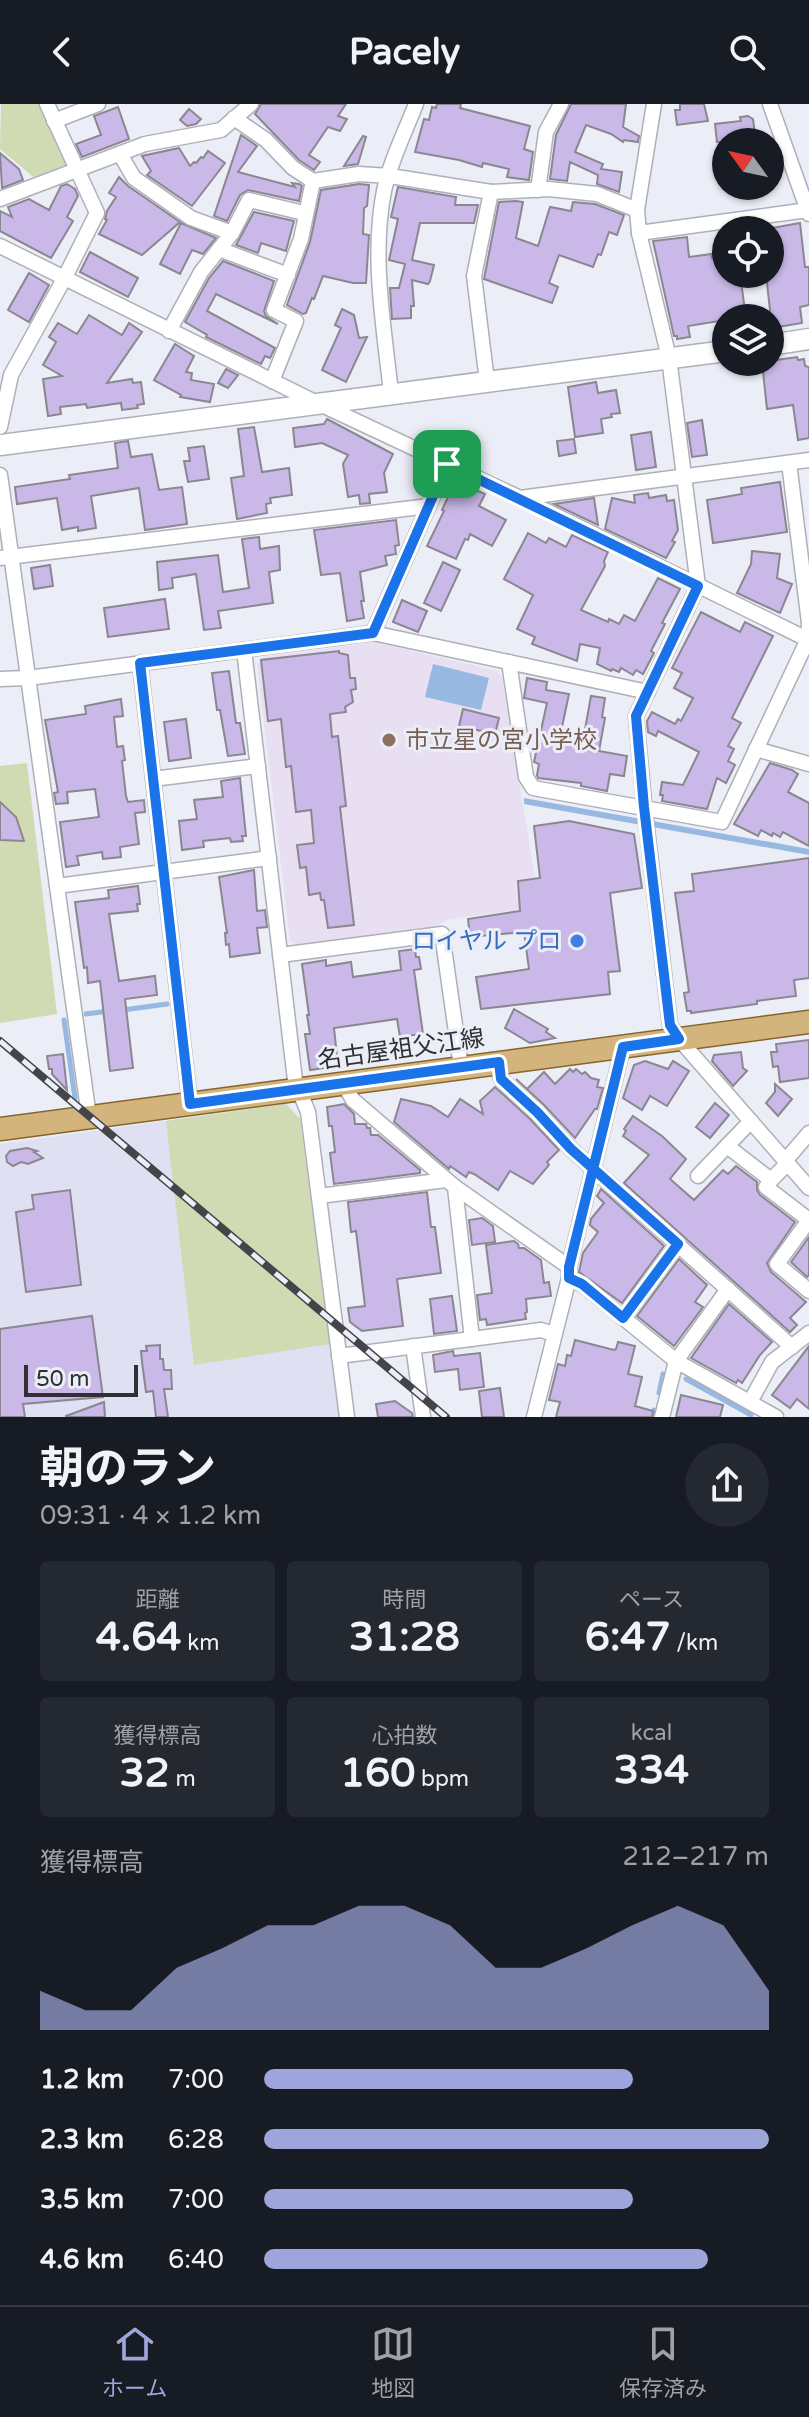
<!DOCTYPE html>
<html lang="ja">
<head>
<meta charset="utf-8">
<style>
	:root { --surface:#171b24; --page:#242831; --text:#f1f3f6; --muted:#9ea1a6; --line:#363941; --accent:#9da5da }
	body { margin:0; font-family:"Varela Round","Noto Sans JP",sans-serif; background:var(--page); color:var(--text); height:100vh; display:flex; flex-direction:column; font-size:30px; white-space:nowrap }
	* { box-sizing:border-box; margin:0 }
	p { font-size:26px; color:var(--muted) }
	.icon { flex:none; width:44px; height:44px; fill:none; stroke:currentColor; stroke-width:2; stroke-linecap:round; stroke-linejoin:round }
	.map { position:relative; height:1313px; overflow:hidden }
	.details { display:flex; flex-direction:column; background:var(--surface); flex:1 }
	.details>* { flex:none }
	.needle { width:52px; rotate:303deg }
	.buttons { position:absolute; left:712px; top:24px; display:grid; gap:16px }
	.buttons a { display:grid; place-items:center; width:72px; height:72px; border-radius:50%; background:var(--surface); box-shadow:0 2px 6px #0004; font-size:40px }
	.scale { position:absolute; left:24px; bottom:20px; width:114px; box-sizing:border-box; padding-left:8px; border:4px solid #2f3034; border-top:0; font-size:22px; line-height:28px; white-space:nowrap; color:#2f3034; -webkit-text-stroke:6px #ebedf7; paint-order:stroke }
	.pin { position:absolute; display:grid; place-items:center; width:68px; height:68px; color:#fff; margin:-34px; border-radius:16px; box-shadow:0 4px 12px #0006 }
	.round { display:grid; place-items:center; flex:none; width:84px; height:84px; border-radius:42px; background:var(--page) }
	.head { display:flex; align-items:center; justify-content:space-between; height:136px; padding:0 40px }
	h1 { font-size:44px; font-weight:700; line-height:60px }
	.stats { display:grid; grid-template-columns:repeat(3,1fr); gap:12px; height:136px; padding:8px 40px }
	.stats div { display:grid; align-content:center; border-radius:8px; background:var(--page); text-align:center }
	.stats b { font-size:40px; font-weight:700 }
	.stats small { font-size:22px; font-weight:400 }
	.stats p { font-size:22px }
	.chart { height:224px; padding:16px 40px }
	.chart p { display:flex; justify-content:space-between }
	.chart svg { width:100%; height:144px; margin-top:8px; fill:var(--accent); opacity:.7 }
	ul { padding:0 40px; list-style:none; font-size:26px }
	li { display:grid; grid-template-columns:128px 96px 1fr; align-items:center; height:60px }
	li i { height:20px; border-radius:10px; background:var(--accent) }
	header { display:flex; justify-content:space-between; align-items:center; height:104px; padding:0 40px; background:var(--surface); font-size:36px; font-weight:700 }
	.tab-bar { display:flex; justify-content:space-around; align-items:center; height:112px; border-top:2px solid var(--line); background:var(--surface); font-size:22px; color:var(--muted) }
	.tab-bar a { display:grid; justify-items:center; gap:4px }
	.tab-bar .current { color:var(--accent) }
	.map>svg:first-child { display:block }
	.built { fill:#dfe1f3 }
	.education { fill:#e9dff3 }
	.green { fill:#d1dbb3 }
	.water { fill:#96b8e1 }
	.lines { fill:none; stroke-linecap:round; stroke-linejoin:round }
	.stream { stroke:#96b8e1; stroke-width:5 }
	.building { fill:#cab8e8; stroke:#8a8790; stroke-width:2 }
	.street-casing { stroke:#aeb0b9; stroke-width:17 }
	.secondary-casing { stroke:#aeb0b9; stroke-width:23 }
	.primary-casing { stroke:#86652b; stroke-width:25 }
	.street { stroke:#fff; stroke-width:14 }
	.secondary { stroke:#fff; stroke-width:20 }
	.primary { stroke:#d3b47d; stroke-width:22 }
	.rail-casing { stroke:#44454a; stroke-width:8 }
	.rail { stroke:#ebedf7; stroke-width:5; stroke-dasharray:15; stroke-linecap:butt }
	.route-casing { stroke:#fff; stroke-width:16 }
	.route { stroke:#1a73e8; stroke-width:10 }
	.education-dot { fill:#8d6e63; stroke:#ebedf7; stroke-width:3 }
	.shop-dot { fill:#3f7fe0; stroke:#ebedf7; stroke-width:3 }
	.labels { text-anchor:middle; stroke-width:6; stroke-linejoin:round; paint-order:stroke }
	.education-label { font-size:24px; fill:#785e54; stroke:#ebedf7; text-anchor:start }
	.shop-label { font-size:24px; fill:#366cbe; stroke:#ebedf7; text-anchor:end }
	.street-label { font-size:24px; fill:#2f3034; stroke:#ebedf7 }
</style>
</head>
<body>
<header><svg class="icon" aria-label="back" viewBox="0 0 24 24"><path d="M15 5l-7 7 7 7"/></svg>Pacely<svg class="icon" aria-label="search" viewBox="0 0 24 24"><circle cx="10" cy="10" r="6"/><path d="M15 15l6 6"/></svg></header>
<div class="map">
<svg width="809" height="1313" viewBox="0 0 809 1313">
	<rect width="100%" height="100%" fill="#ebedf7"/>
	<path class="built" d="M286,1000L300,1015L340,1313H0V1040Z"/>
	<path class="education" d="M375,538L497,567L502,574L540,803L450,815L433,823L298,841L290,837L257,560L263,553Z"/>
	<g class="green">
		<path d="M1,0H41L69,62L38,77L0,45Z"/>
		<path d="M27,659L57,910L0,919V662Z"/>
		<path d="M286,1000L300,1015L330,1240L194,1261L166,1017Z"/>
	</g>
	<g class="water">
		<path d="M433,560L489,574L481,606L425,593Z"/>
		<path d="M524,694L809,745V751L524,700Z"/>
	</g>
	<g class="lines">
		<g class="stream">
			<path d="M123,906L167,900"/>
			<path d="M86,910L109,907"/>
			<path d="M64,916L75,994"/>
			<path d="M686,1275L751,1311"/>
			<path d="M659,1289L663,1270"/>
			<path d="M653,1313L654,1306"/>
		</g>
	</g>
	<g class="building">
		<path d="M261,0H346L338,12L347,15L340,27L328,23L309,51L320,58L314,66L299,56L255,10Z"/>
		<path d="M437,0H461L460,4L530,22L524,45L533,48L529,76L507,73L509,65L483,59L482,63L459,56L415,48L424,15L429,16L432,3L436,4Z"/>
		<path d="M571,0H626L623,23L639,32L638,38L624,36L623,38L611,30L586,21L575,48L603,60L601,65L622,68L619,88L597,80L598,71L570,58L567,77L550,75L556,31Z"/>
		<path d="M680,0H704L708,17L677,21L675,6H680Z"/>
		<path d="M118,3L129,35L82,53L76,40L101,31L94,12Z"/>
		<path d="M189,5L201,15L196,20L187,22L180,16Z"/>
		<path d="M748,12L753,15L756,38H717L715,20L741,17L740,13Z"/>
		<path d="M241,31L257,42L238,68L295,83L292,79L299,80L302,82L299,97L248,86L240,91L227,117L214,112Z"/>
		<path d="M363,32L366,33L358,60L344,62Z"/>
		<path d="M179,44L190,62L194,58L196,59L201,53L203,54L208,47L225,59L192,102L147,71L151,67L142,52Z"/>
		<path d="M0,49L19,65L23,76L2,84Z"/>
		<path d="M119,73L128,82L180,118L142,151L99,130L107,116L105,115L107,107L116,93L109,89Z"/>
		<path d="M67,80L75,85L78,92L67,113L73,117L51,154L0,127V107L12,113L8,103L29,95L49,106L61,82Z"/>
		<path d="M359,80L369,81L367,102L364,104L363,130L369,131L366,179H353L323,172L314,195L312,194L306,209L303,210L287,201L310,138L321,86Z"/>
		<path d="M398,83L456,93L455,101H478L474,119H420L412,156L434,161L430,177L428,180L412,176L414,202H411V214L392,215L390,184H399L405,160L389,156L398,115L391,113Z"/>
		<path d="M516,97L523,98L516,134L538,142L550,103L571,107L573,98L595,100L624,111L617,131L609,128L601,151L598,150L593,163L559,151L549,179L558,183L552,199L484,175L499,98Z"/>
		<path d="M254,108L294,117L286,147L261,139L258,149L236,141Z"/>
		<path d="M181,119L216,134L203,150L192,146L180,170L160,160Z"/>
		<path d="M800,119L805,163H809V201L800,203L802,219L772,224L766,170H770V136H773L772,124Z"/>
		<path d="M687,133L689,153L712,150V154L726,152V170H740L746,214H726V216L688,222L690,233L677,235V232H674L653,137Z"/>
		<path d="M90,148L138,174L128,193L80,168Z"/>
		<path d="M223,157L274,177L264,207L266,212L278,220L216,190L207,207L275,244L270,254L265,252L261,260L206,233L207,231L185,218L209,174Z"/>
		<path d="M29,169L49,181L29,218L8,206Z"/>
		<path d="M342,205L354,211L359,234L367,233L346,278L322,266L341,224L335,221Z"/>
		<path d="M89,211L122,231L129,219L142,228L107,279L132,275L133,279L141,278L144,300L137,301L138,304L122,306L121,299L87,304L86,300L60,303L61,310L48,312L43,275L62,272L43,261L56,238L49,233L58,219L77,230Z"/>
		<path d="M175,240L194,252L186,268L192,269L191,276L214,280L210,298L180,293L181,291L154,276Z"/>
		<path d="M797,253L798,256L804,255L805,262L809,263V334L798,336L793,301L767,305L762,258Z"/>
		<path d="M226,265L238,271L228,284L218,279Z"/>
		<path d="M596,278L598,289L616,286L620,309L611,310L612,313L601,315L603,329L575,333L568,283Z"/>
		<path d="M327,315L393,350L384,369L387,388L369,390L370,399L360,400L359,391L348,393L343,360L348,351L322,339L295,343L293,324L324,320Z"/>
		<path d="M702,316L707,351L692,353L687,319Z"/>
		<path d="M254,323L262,368L289,364L292,391L270,394L271,399L266,400L267,409L237,415L231,374L244,372L238,325Z"/>
		<path d="M651,328L656,363L636,366L631,331Z"/>
		<path d="M574,335L576,349L559,352L557,337Z"/>
		<path d="M128,337L131,353L152,350L159,386L182,383L187,420L145,426L139,384L91,392L96,424L78,427V423L62,426L57,394L17,400L15,383L70,375L69,371L118,364L115,339Z"/>
		<path d="M204,342L209,375L188,378L184,357H190L188,344Z"/>
		<path d="M780,378L787,428L713,439L707,396L742,390L741,384Z"/>
		<path d="M454,380L468,386L469,383L485,390L479,402L506,416L492,442L470,430L468,436L465,435L456,455L427,442L444,407L442,406Z"/>
		<path d="M648,389L649,394L666,391L667,397L674,396L678,426L672,437L675,438L666,454L605,425L612,394L635,399L634,391Z"/>
		<path d="M594,394L598,421L554,400Z"/>
		<path d="M396,416L399,441L395,442L396,450L385,452L387,461L360,468L364,497H361L364,514L347,517L340,469L321,471L314,426Z"/>
		<path d="M528,429L546,439L549,434L566,443L572,431L608,448L604,457L605,462L581,506L608,518L609,515L619,520L624,511L635,517L658,474L680,485L662,519L665,520L651,547L654,549L643,570L636,566L633,571L621,564L619,568L612,565L611,567L597,560L600,544L580,540L577,557L532,540L535,533L517,525L533,491L504,475Z"/>
		<path d="M259,433L260,445L279,442L280,466L269,468L273,499L218,507L221,524L204,526L196,470L172,474L173,484L159,486L157,458L218,451L223,488L249,484L242,435Z"/>
		<path d="M752,447L780,450L777,474L792,480L780,509L737,489L751,460Z"/>
		<path d="M443,458L460,466L441,507L424,499Z"/>
		<path d="M50,461L53,482L34,485L31,464Z"/>
		<path d="M165,495L169,525L108,533L104,504Z"/>
		<path d="M402,496L427,507L418,528L393,518Z"/>
		<path d="M701,508L740,528L745,518L773,532L732,614L741,619L728,642L734,645L728,657L735,661L726,679L717,674L707,705L662,697L663,691H660L662,678L683,681L699,648L658,627L656,632L648,628L647,617L652,608L675,620L678,615L681,617L693,594L674,584L682,569L672,564Z"/>
		<path d="M339,547V549L348,551L350,574H355L356,585L351,586L353,598L345,603L346,608L330,610L332,633L338,632L346,702L340,703L354,821L328,824L324,796H321L320,789L309,791L306,763L300,764L297,741L314,739L311,706L296,708L291,662L286,663L281,615L268,617L261,556Z"/>
		<path d="M229,567L236,619H240L245,650L228,652L220,606H217L212,569Z"/>
		<path d="M527,574L547,578L546,586L569,590L559,637L582,642L591,592L605,594L602,613L605,614L599,647L627,652L624,672L610,670L607,687L581,682V679L538,674L537,671L539,660L534,658L547,599L524,594Z"/>
		<path d="M121,595L123,612L114,613L117,643L123,642L125,656L122,657L126,692L128,698L144,696L145,708L135,709L139,740L120,743L121,753L103,755L102,748L77,752L79,761L66,763L60,718L99,713L95,685L67,688L68,699L56,700L54,689L58,688L45,616L86,610L85,602Z"/>
		<path d="M463,605L499,614L495,630L459,622Z"/>
		<path d="M186,615L191,654L169,657L164,618Z"/>
		<path d="M770,659L792,666L798,670L788,688L809,699V742L783,728L780,733L773,729L772,732L761,726L758,732L734,720Z"/>
		<path d="M240,674L246,732H242L243,737L231,738L230,734L203,737L204,743L182,746L179,717L197,715L194,696L223,693L221,677Z"/>
		<path d="M0,698L16,713L24,737L0,736Z"/>
		<path d="M569,717L634,730L642,784L610,789L620,867L608,868L610,890L481,905L476,873L529,865L524,828L470,833L468,815L520,807L518,777L540,774L534,722Z"/>
		<path d="M809,754V874L794,876L796,892L757,897V900L691,909V907H687L684,889L689,888L675,789L694,787L692,770Z"/>
		<path d="M254,766L257,807L265,806L267,823L257,824L260,849L230,853L229,840L226,841L225,829H227L219,773Z"/>
		<path d="M138,782L140,800H137L138,807L109,810L119,877L155,872L157,891L125,895L133,964L110,967L100,877L88,879L87,863L84,864L75,798L109,794L108,786Z"/>
		<path d="M415,845L416,853H419L421,865L414,866L423,930L400,933L397,915L334,924L338,962L310,966L305,930H310L307,911H309L302,860L326,856V862L351,858L353,873L401,866L399,847Z"/>
		<path d="M514,905L548,925L546,928L555,934L530,939L505,924Z"/>
		<path d="M809,936V974L780,978L778,962L773,963L771,948H777L776,940Z"/>
		<path d="M741,948L743,964L747,967L733,982L712,957L714,951Z"/>
		<path d="M63,950L67,986L52,970V965H49L47,952Z"/>
		<path d="M645,957L668,965L673,957L689,967L667,1002L650,992L642,1006L623,994L634,961Z"/>
		<path d="M570,965L573,968L576,965L582,970L585,968L591,974L599,976L597,983L603,984L597,1005H595L575,1034L544,1001L516,975L527,985L544,968L555,980Z"/>
		<path d="M775,980L792,995L778,1012L766,999L775,988Z"/>
		<path d="M495,983L530,1015L559,1046L547,1058L549,1061L533,1080L510,1067L498,1086L474,1070L469,1068L466,1073L450,1062L449,1065L394,1018L401,995L431,1002L448,1013L460,995L483,1010L480,997Z"/>
		<path d="M715,999L729,1011L710,1034L696,1023Z"/>
		<path d="M344,1000L354,1010L355,1020H366L367,1024H370L371,1031H378L420,1066V1069L334,1080L330,1049L335,1048L332,1022H329L327,1003Z"/>
		<path d="M633,1012L662,1032L686,1055L670,1075L694,1096L723,1066L728,1070L736,1062L757,1078V1086L760,1091L795,1118L767,1159L771,1168L806,1198L790,1214L797,1221L790,1228L624,1079L649,1051L623,1032L626,1027L624,1025Z"/>
		<path d="M27,1044L37,1047L34,1048L43,1054L28,1060L21,1058L13,1062L7,1058L6,1052L10,1047Z"/>
		<path d="M601,1085L664,1142L622,1199L579,1168L583,1149L598,1128L590,1121L591,1115L604,1099L597,1092Z"/>
		<path d="M70,1086L81,1181L26,1188L16,1108L34,1105L32,1091Z"/>
		<path d="M427,1088L431,1123H435L441,1169L397,1175L403,1222L362,1227L350,1218L348,1204L365,1202L356,1127L351,1128L348,1098Z"/>
		<path d="M482,1114L493,1122L495,1138L472,1141L469,1116Z"/>
		<path d="M809,1133V1171L807,1173L791,1158Z"/>
		<path d="M514,1137L518,1140L519,1144H524L541,1156L544,1179L549,1178L551,1192L526,1195L527,1208L525,1209L526,1215L487,1221L486,1215L480,1216L477,1191L492,1189L486,1141Z"/>
		<path d="M679,1155L707,1181L695,1198L703,1203L674,1242L637,1212Z"/>
		<path d="M452,1192L457,1227L434,1230L430,1195Z"/>
		<path d="M729,1200L772,1238L760,1251L742,1279L738,1276L736,1279L691,1254Z"/>
		<path d="M92,1212L103,1293L23,1300L25,1313H0V1225Z"/>
		<path d="M575,1236L614,1246L616,1245L618,1238L635,1242L628,1270L642,1273L635,1302L653,1307L652,1313H556L560,1298L549,1296L558,1260L565,1262L567,1251L571,1252Z"/>
		<path d="M160,1241V1255H163L164,1266H171L172,1285H164L168,1313H156L153,1287L146,1288L142,1258L141,1247H147L146,1242Z"/>
		<path d="M809,1242V1305L797,1295L790,1304L772,1291Z"/>
		<path d="M453,1247L454,1252L480,1249L484,1283L460,1286L458,1265L435,1268L433,1251Z"/>
		<path d="M500,1284L504,1313H482L479,1287Z"/>
		<path d="M681,1291L723,1301L720,1313H676Z"/>
		<path d="M395,1297L412,1309L413,1313H378L376,1300Z"/>
		<path d="M104,1298L105,1313H66V1312Z"/>
	</g>
	<g class="lines">
		<g class="street-casing">
			<g id="street">
				<path d="M654,0L637,106L639,129L669,254L698,482L636,612L645,708L670,921L679,935L809,1084"/>
				<path d="M770,0L809,110"/>
				<path d="M234,14L266,36L293,64L313,77L359,70L390,72L491,88L549,85L597,90L637,106"/>
				<path d="M54,17L98,0"/>
				<path d="M120,50L134,74L191,114L232,129"/>
				<path d="M538,86L546,28L561,0"/>
				<path d="M0,95L145,40L221,26L251,0"/>
				<path d="M639,129L808,106"/>
				<path d="M0,142L317,299"/>
				<path d="M219,145L288,171"/>
				<path d="M169,227L201,168L232,129L249,96L304,109"/>
				<path d="M272,277L296,217L274,206L301,135L313,77"/>
				<path d="M487,277L474,172L491,88"/>
				<path d="M391,289C384,223 371,153 384,87C390,58 405,28 416,0"/>
				<path d="M322,301L520,394L809,536"/>
				<path d="M0,323L11,271L64,175L97,109L47,0"/>
				<path d="M0,371L89,1013"/>
				<path d="M520,394L809,356"/>
				<path d="M0,454L429,402"/>
				<path d="M373,529L447,360"/>
				<path d="M244,546L295,976L308,1008L347,1313"/>
				<path d="M509,558L526,673L533,684L722,718L808,535L809,519L789,359"/>
				<path d="M140,559L190,1000"/>
				<path d="M0,575L28,574L373,529L648,588"/>
				<path d="M756,645L809,660"/>
				<path d="M153,675L258,662"/>
				<path d="M57,782L269,754"/>
				<path d="M280,851L442,830L461,963"/>
				<path d="M499,958L501,975L537,1008L571,1045L792,1243"/>
				<path d="M343,979L353,996L455,1083L569,1163"/>
				<path d="M727,1042L771,1076L787,1060"/>
				<path d="M785,1057L809,1029"/>
				<path d="M698,1072L751,1017"/>
				<path d="M771,1076L766,1083L809,1116"/>
				<path d="M455,1083L472,1235"/>
				<path d="M319,1092L446,1076"/>
				<path d="M809,1116L777,1160L809,1187"/>
				<path d="M569,1174L582,1180L676,1257L776,1313"/>
				<path d="M623,1214L678,1140"/>
				<path d="M413,1242L423,1313"/>
				<path d="M339,1252L541,1226L554,1230"/>
				<path d="M750,1298L772,1258L809,1229"/>
				<path d="M534,1313L569,1174V1163L623,943"/>
				<path d="M662,1313L676,1257L728,1185"/>
			</g>
		</g>
		<g class="secondary-casing">
			<g id="secondary">
				<path d="M770,241L809,235"/>
				<path d="M0,341L726,247"/>
			</g>
		</g>
		<g class="primary-casing">
			<path id="primary" d="M0,1025L809,918"/>
		</g>
		<use href="#street" class="street"/>
		<use href="#secondary" class="secondary"/>
		<use href="#primary" class="primary"/>
		<g class="rail-casing">
			<path id="rail" d="M0,937L446,1313"/>
		</g>
		<use href="#rail" class="rail"/>
	</g>
	<g class="lines">
		<g class="route-casing">
			<path id="route" d="M447,360L373,529L140,559L190,1000L499,958L501,975L537,1008L571,1045L678,1140L623,1214L582,1180L569,1174V1163L623,943L679,935L670,921L644,703L636,612L698,482L447,360"/>
		</g>
		<use href="#route" class="route"/>
	</g>
	<circle class="education-dot" cx="389" cy="636" r="8"/>
	<circle class="shop-dot" cx="577" cy="837" r="8"/>
	<g class="labels">
		<g class="education-label">
			<text x="405" y="644">市立星の宮小学校</text>
		</g>
		<g class="shop-label">
			<text x="561" y="845">ロイヤル プロ</text>
		</g>
		<g class="street-label">
			<text transform="translate(401 945) rotate(-8)" y="8">名古屋祖父江線</text>
		</g>
	</g>
</svg>
<div class="buttons">
<a><svg class="needle" viewBox="-14 -14 28 28"><path d="M0-13l5 13h-10z" fill="#e53935"/><path d="M0 13l5-13h-10z" fill="#9ea1a6"/></svg></a>
<a><svg class="icon" aria-label="locate" viewBox="0 0 24 24"><circle cx="12" cy="12" r="6"/><path d="M12 2v4M12 18v4M2 12h4M18 12h4"/></svg></a>
<a><svg class="icon" aria-label="layers" viewBox="0 0 24 24"><path d="M12 4l9 5-9 5-9-5zM3 14l9 5 9-5"/></svg></a>
</div>
<div class="scale">50 m</div>
<div class="pin" style="left:447px;top:360px;background:#1e9e55"><svg class="icon" aria-label="arrive" viewBox="0 0 24 24"><path d="M6 21V4h12l-3 4 3 4H6"/></svg></div>
</div>
<section class="details">
<div class="head"><div><h1>朝のラン</h1><p>09:31 · 4 × 1.2 km</p></div><a class="round"><svg class="icon" aria-label="share" viewBox="0 0 24 24"><path d="M12 15V3M7 8l5-5 5 5M5 13v7h14v-7"/></svg></a></div>
<div class="stats">
<div><p>距離</p><b>4.64<small> km</small></b></div>
<div><p>時間</p><b>31:28</b></div>
<div><p>ペース</p><b>6:47<small> /km</small></b></div>
</div>
<div class="stats">
<div><p>獲得標高</p><b>32<small> m</small></b></div>
<div><p>心拍数</p><b>160<small> bpm</small></b></div>
<div><p>kcal</p><b>334</b></div>
</div>
<div class="chart"><p><span>獲得標高</span>212–217 m</p>
<svg viewBox="0 0 160 44" preserveAspectRatio="none"><path d="M0 44V32L10 38L20 38L30 25L40 19L50 12L60 12L70 6L80 6L90 12L100 25L110 25L120 19L130 12L140 6L150 12L160 32V44z"/></svg>
</div>
<ul>
<li><b>1.2 km</b>7:00<i style="width:73%"></i></li>
<li><b>2.3 km</b>6:28<i style="width:100%"></i></li>
<li><b>3.5 km</b>7:00<i style="width:73%"></i></li>
<li><b>4.6 km</b>6:40<i style="width:88%"></i></li>
</ul>
</section>
<nav class="tab-bar">
<a class="current"><svg class="icon" aria-label="home" viewBox="0 0 24 24"><path d="M3 11l9-7 9 7M6 9v11h12V9"/></svg>ホーム</a>
<a><svg class="icon" aria-label="map" viewBox="0 0 24 24"><path d="M3 6l6-2 6 2 6-2v14l-6 2-6-2-6 2zM9 4v14M15 6v14"/></svg>地図</a>
<a><svg class="icon" aria-label="saved" viewBox="0 0 24 24"><path d="M7 4h10v16l-5-4-5 4z"/></svg>保存済み</a>
</nav>
</body>
</html>
